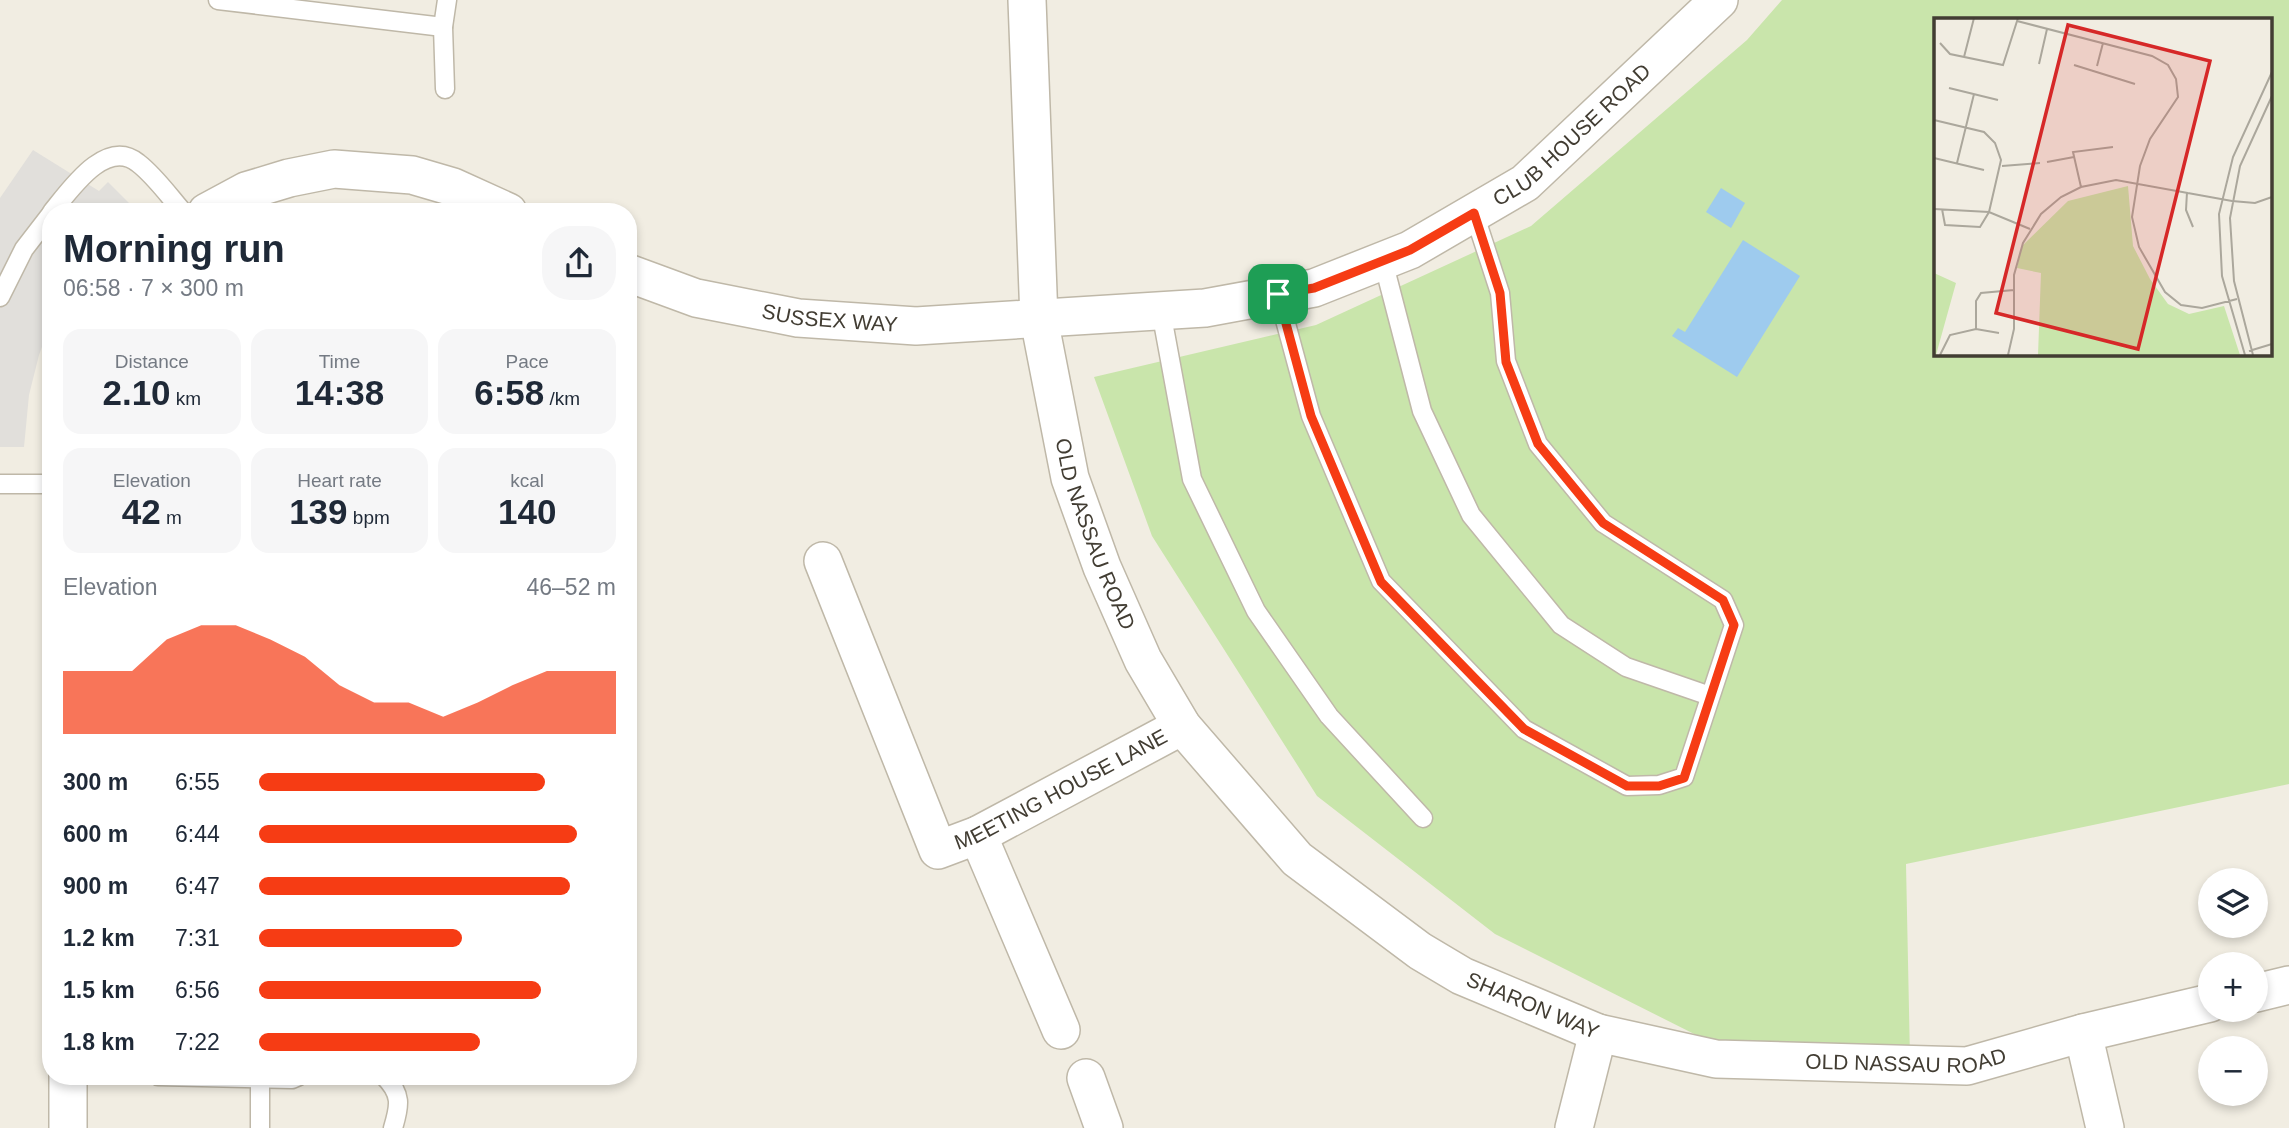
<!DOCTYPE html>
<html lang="en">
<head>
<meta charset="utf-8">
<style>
	:root { --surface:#fff; --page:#f6f6f7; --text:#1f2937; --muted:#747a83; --accent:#f63c14 }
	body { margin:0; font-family:Arial,sans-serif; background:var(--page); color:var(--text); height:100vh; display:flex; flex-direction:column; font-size:26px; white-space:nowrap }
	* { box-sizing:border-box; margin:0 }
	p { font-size:23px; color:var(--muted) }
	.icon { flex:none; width:38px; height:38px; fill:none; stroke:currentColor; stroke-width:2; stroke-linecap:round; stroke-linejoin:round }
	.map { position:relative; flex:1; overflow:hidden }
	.details { position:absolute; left:42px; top:203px; width:595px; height:882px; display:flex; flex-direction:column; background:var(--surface); border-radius:28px; box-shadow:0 4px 10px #0003 }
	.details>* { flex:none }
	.controls { position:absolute; left:2198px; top:868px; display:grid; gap:14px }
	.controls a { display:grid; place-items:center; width:70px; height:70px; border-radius:50%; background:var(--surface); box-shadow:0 4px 10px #0003; font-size:35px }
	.pin { position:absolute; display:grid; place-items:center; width:60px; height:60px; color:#fff; margin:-30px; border-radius:14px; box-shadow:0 4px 10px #0006 }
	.round { display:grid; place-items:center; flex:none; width:74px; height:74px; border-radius:28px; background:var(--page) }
	.overview { display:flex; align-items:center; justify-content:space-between; height:119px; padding:0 21px }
	h1 { font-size:38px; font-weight:700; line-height:52px }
	.figures { display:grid; grid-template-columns:repeat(3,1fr); gap:10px; height:119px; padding:7px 21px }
	.figures div { display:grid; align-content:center; border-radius:18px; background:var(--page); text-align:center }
	.figures b { font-size:35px; font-weight:700 }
	.figures small { font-size:19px; font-weight:400 }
	.figures p { font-size:19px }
	.chart { height:196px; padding:14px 21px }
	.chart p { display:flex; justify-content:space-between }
	.chart svg { width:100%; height:126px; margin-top:7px; fill:var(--accent); opacity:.7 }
	ul { padding:0 21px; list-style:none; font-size:23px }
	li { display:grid; grid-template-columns:112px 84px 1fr; align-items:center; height:52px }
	li i { height:18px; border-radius:9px; background:var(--accent) }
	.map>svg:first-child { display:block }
	.green { fill:#c9e5ab; fill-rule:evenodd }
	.parking { fill:#e1dfdb }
	.water { fill:#9ecbee }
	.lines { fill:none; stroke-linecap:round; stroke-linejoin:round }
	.lane-casing { stroke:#bfb8a8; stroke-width:21 }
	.street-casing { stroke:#bfb8a8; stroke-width:40 }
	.lane { stroke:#fff; stroke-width:18 }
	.street { stroke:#fff; stroke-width:37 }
	.route-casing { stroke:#fff; stroke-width:14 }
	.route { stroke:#f63c14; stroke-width:9 }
	.labels { text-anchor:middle; stroke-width:5; stroke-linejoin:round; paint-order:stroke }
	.street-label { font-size:21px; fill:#423d33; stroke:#fff }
	.inset-road { fill:none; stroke:#aba79c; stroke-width:2 }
	.view { fill:#d62828; fill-opacity:0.15; stroke:#d62828; stroke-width:3.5 }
	.inset-edge { fill:none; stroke:#423d33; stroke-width:3.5 }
</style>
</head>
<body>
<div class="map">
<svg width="2289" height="1128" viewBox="0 0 2289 1128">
	<rect width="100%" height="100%" fill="#f1ede2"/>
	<path class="green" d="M1782,0H2289V784L1906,864L1910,1059L1740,1057L1495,934L1317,796L1152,536L1094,377L1316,325L1531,226L1747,40ZM1936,19H2270V354H1936Z"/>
	<path class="parking" d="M33,150L99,191L108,182L132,206L127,212H51V323L39,355L29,395L24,447H0V198Z"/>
	<g class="water">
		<path d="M1721,188L1745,203L1731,228L1706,212Z"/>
		<path d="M1743,240L1800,276L1737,377L1672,336L1678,328L1685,332Z"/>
	</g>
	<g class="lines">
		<g class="lane-casing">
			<g id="lane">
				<path d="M218,0L443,27"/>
				<path d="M445,89L443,27L447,0"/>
				<path d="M52,212C70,190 106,137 138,163C155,176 169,196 183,212"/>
				<path d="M1383,261L1422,411L1471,515L1561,625L1626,667L1710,696"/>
				<path d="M1278,294L1311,416L1381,581L1524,729L1627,786L1659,785L1684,777L1734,625L1723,600L1603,523L1538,444L1506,361L1500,293L1474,213"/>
				<path d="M0,297L24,249L51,214"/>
				<path d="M1161,311L1192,479L1256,611L1329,716L1423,818"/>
				<path d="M0,484H51"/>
				<path d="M158,1076L292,1079L299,1076"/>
				<path d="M384,1076C402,1094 400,1105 393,1128"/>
				<path d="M260,1128V1078"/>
			</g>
		</g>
		<g class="street-casing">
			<g id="street">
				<path id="s1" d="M1027,0L1039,319L1070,478L1102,567L1143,660L1182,726L1297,859L1420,951L1462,976L1598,1033L1716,1059L1967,1066L2083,1033L2210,1003"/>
				<path d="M207,212L246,191L289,178L334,169L412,175L453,187L508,212"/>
				<path id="s2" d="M628,273L696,298L798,318L916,326L1205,308L1314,288L1410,250L1525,183L1719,0"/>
				<path id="s3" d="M823,561L938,850L978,835L1182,726"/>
				<path d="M978,835L1061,1030"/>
				<path d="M2256,993L2289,985"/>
				<path d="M2083,1033L2105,1128"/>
				<path d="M1086,1078L1104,1128"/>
				<path d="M68,1128V1076"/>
				<path d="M1574,1128L1598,1033"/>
			</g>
		</g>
		<use href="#lane" class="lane"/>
		<use href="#street" class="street"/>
	</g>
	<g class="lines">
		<g class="route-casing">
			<path id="route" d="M1474,213L1500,293L1506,362L1538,444L1603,523L1723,600L1734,625L1684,778L1659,786H1627L1524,729L1381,582L1311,416L1278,294L1314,288L1410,250Z"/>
		</g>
		<use href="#route" class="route"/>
	</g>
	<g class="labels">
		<g class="street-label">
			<text dy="7" stroke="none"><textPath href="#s2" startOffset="998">CLUB HOUSE ROAD</textPath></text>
			<text dy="7" stroke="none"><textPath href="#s2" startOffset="208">SUSSEX WAY</textPath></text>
			<text dy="7" stroke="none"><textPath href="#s1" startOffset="542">OLD NASSAU ROAD</textPath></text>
			<text dy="7" stroke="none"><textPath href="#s3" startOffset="448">MEETING HOUSE LANE</textPath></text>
			<text dy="7" stroke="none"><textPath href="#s1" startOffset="1209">SHARON WAY</textPath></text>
			<text dy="7" stroke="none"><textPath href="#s1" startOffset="1591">OLD NASSAU ROAD</textPath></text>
		</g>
	</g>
	<g transform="translate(1934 18)">
		<rect width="338" height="338" fill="#f1ede2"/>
		<path d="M194,168L199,228L216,261L234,286L255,296L290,288L306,337H104L107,255L83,250L88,228L134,183ZM0,255L22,265L2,337H0Z" fill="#c9e5ab"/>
		<path class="inset-road" d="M83,3L218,38L234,47L242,61L244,79L216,121L206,148L198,199L205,229L231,274L247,287L268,290L303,281M6,25L16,36L69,47L84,0M30,39L40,0M105,46L113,11M140,47L201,66M163,48L169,25M15,70L64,82M0,102L50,114L61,125L67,142L55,194L46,209L11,207L8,191M0,140L50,152M113,144L140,139M23,145L40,76M68,148L106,145M147,169L139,134L179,129M253,174L252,192L259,209M0,191L55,194L96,211M42,311V283L47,275L80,272M315,333L338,326M6,337L16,317L42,311L65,315M74,337L80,311V257L89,225L107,196L127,179L147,169L182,162L298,183L321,185L338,179M311,337L288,258L285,196L299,139L338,54M319,337L300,263L296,200L306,148L338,78"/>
		<path class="view" d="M134,7L276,43L204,331L62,295Z"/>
		<rect width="338" height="338" class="inset-edge"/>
	</g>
</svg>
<div class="controls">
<a><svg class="icon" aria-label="layers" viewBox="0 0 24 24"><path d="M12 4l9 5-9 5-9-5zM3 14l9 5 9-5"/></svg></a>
<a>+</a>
<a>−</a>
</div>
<div class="pin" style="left:1278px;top:294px;background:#1e9e55"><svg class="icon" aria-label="arrive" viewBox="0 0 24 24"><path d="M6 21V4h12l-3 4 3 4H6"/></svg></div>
<section class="details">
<div class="overview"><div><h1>Morning run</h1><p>06:58 · 7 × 300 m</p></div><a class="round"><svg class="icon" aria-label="share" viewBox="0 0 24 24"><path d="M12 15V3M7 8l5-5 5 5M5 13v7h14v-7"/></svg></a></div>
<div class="figures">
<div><p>Distance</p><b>2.10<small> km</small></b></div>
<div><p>Time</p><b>14:38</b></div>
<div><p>Pace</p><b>6:58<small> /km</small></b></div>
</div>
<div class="figures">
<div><p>Elevation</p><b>42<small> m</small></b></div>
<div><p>Heart rate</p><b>139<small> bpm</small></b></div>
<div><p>kcal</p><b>140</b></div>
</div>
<div class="chart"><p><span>Elevation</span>46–52 m</p>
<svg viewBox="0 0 160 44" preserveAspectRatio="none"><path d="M0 44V22L10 22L20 22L30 11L40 6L50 6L60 11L70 17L80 27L90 33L100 33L110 38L120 33L130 27L140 22L150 22L160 22V44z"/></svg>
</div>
<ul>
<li><b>300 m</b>6:55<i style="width:80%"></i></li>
<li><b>600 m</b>6:44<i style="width:89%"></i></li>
<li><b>900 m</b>6:47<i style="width:87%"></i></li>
<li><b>1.2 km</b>7:31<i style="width:57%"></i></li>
<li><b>1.5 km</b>6:56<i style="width:79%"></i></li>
<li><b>1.8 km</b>7:22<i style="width:62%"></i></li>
</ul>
</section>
</div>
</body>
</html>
